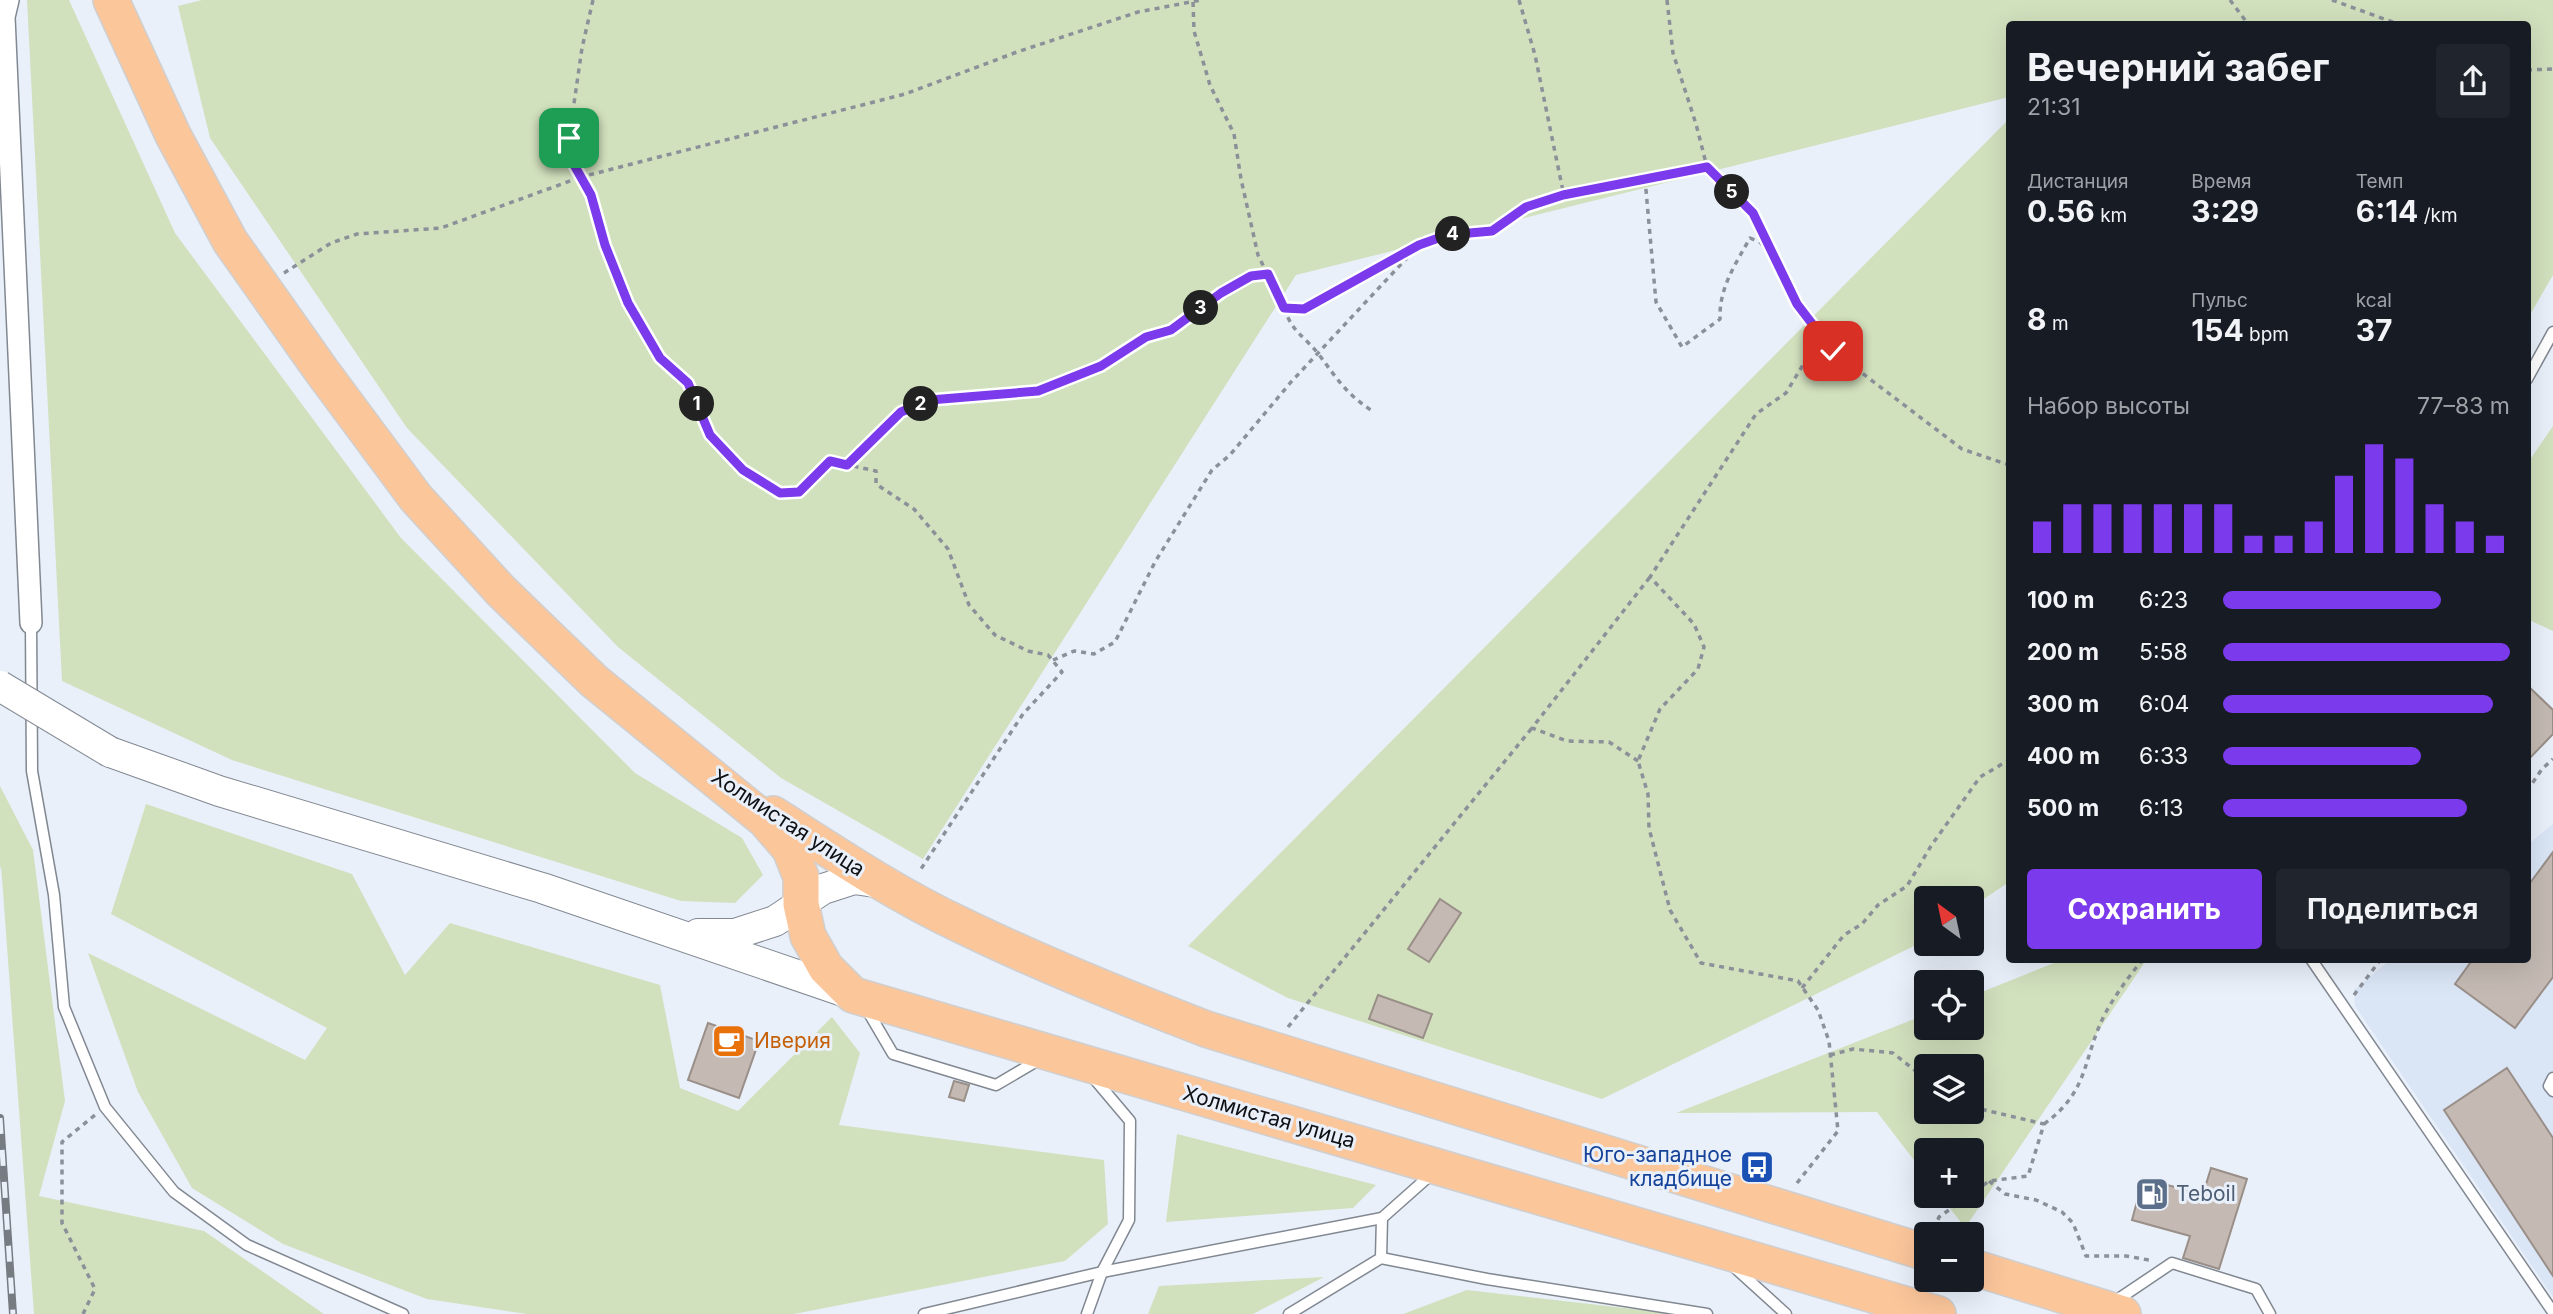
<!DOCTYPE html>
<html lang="ru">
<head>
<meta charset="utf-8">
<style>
	:root { --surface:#171b24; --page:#20242c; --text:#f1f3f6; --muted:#9ea1a6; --accent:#7c3aed }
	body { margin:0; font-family:Inter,sans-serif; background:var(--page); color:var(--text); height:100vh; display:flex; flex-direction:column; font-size:26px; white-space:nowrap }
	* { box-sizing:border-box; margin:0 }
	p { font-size:23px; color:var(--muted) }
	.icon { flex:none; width:38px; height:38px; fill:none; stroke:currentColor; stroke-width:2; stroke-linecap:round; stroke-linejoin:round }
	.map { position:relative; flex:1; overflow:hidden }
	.panel { position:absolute; left:2006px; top:21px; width:525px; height:942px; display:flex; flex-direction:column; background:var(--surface); border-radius:7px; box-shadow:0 7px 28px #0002 }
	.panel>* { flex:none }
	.needle { width:46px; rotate:327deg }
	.tools { position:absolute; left:1914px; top:886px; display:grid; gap:14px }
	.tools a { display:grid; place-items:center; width:70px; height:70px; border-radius:7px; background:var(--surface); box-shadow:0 7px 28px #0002; font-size:35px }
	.pin { position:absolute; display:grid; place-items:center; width:60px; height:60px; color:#fff; margin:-30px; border-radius:14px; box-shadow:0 4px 10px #0006 }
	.km { position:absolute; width:35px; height:35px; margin:-18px; border-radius:50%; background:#222; color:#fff; font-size:19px; line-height:35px; text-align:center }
	.round { display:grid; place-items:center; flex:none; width:74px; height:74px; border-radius:7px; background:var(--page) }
	.summary { display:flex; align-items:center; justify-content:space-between; height:119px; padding:0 21px }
	h1 { font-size:38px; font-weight:700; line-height:52px }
	.metrics { display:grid; grid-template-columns:repeat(3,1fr); gap:10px; height:119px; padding:7px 21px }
	.metrics div { display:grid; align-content:center }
	.metrics b { font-size:30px; font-weight:700 }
	.metrics small { font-size:19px; font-weight:400 }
	.metrics p { font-size:19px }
	.chart { height:196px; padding:14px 21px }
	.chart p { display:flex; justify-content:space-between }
	.chart svg { width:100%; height:126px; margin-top:7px; stroke:var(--accent); stroke-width:6 }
	.primary-button { display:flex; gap:14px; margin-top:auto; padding:14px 21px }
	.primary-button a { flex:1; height:80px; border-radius:7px; background:var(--accent); color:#fff; font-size:28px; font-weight:700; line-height:80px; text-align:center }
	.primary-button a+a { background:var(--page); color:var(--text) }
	ul { padding:0 21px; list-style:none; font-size:23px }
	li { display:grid; grid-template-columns:112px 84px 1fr; align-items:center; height:52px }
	li i { height:18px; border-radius:9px; background:var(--accent) }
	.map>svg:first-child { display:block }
	.built { fill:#dae5f6 }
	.green { fill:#d1e0bd; fill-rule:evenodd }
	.building { fill:#c4bab3; stroke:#998f88; stroke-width:2 }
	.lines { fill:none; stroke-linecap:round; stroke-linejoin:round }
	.service-casing { stroke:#828891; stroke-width:13 }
	.minor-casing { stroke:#828891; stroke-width:24 }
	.secondary-casing { stroke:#828891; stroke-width:32 }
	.trunk-casing { stroke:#cfcfd0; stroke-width:38 }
	.path { stroke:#8c9199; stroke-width:3.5; stroke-dasharray:5 5; stroke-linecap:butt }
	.service { stroke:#fff; stroke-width:10 }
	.minor { stroke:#fff; stroke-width:21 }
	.secondary { stroke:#fff; stroke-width:30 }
	.trunk { stroke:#fcc69b; stroke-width:35 }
	.rail-casing { stroke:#777b82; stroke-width:8 }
	.rail { stroke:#e9f0fa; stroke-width:5; stroke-dasharray:16; stroke-linecap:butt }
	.secondary-bridge-casing { stroke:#828891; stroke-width:32; stroke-linecap:butt }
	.secondary-bridge { stroke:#fff; stroke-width:30 }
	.route-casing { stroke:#fff; stroke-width:14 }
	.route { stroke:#7c3aed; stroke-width:9 }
	.labels { text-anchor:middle; stroke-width:6; stroke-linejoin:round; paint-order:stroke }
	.street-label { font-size:21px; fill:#0e1014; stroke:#e9f0fa }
	.food-label { font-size:21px; fill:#c56008; stroke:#e9f0fa; text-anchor:start }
	.transit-label { font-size:21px; fill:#164399; stroke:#e9f0fa; text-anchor:end }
	.service-label { font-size:21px; fill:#4e5e75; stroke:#e9f0fa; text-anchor:start }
</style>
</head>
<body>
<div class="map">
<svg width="2553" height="1314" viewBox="0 0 2553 1314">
	<rect width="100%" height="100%" fill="#e9f0fa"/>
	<path class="built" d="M2553,824V1297L2355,1006L2354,990L2391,959H2527V845Z"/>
	<g class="green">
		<path d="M27,0H69L175,233L401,538L635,773L742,838L763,875L735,903L681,901L232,760L62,681Z"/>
		<path d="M202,0H2553V275L2527,320V24H2009V97L1296,275L923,859L781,778L618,647L407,428L210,138L178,6Z"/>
		<path d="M2009,119V882L1972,907V898H1927V937L1916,945L1602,1099L1288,998L1188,946Z"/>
		<path d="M2553,426V631L2527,619V464Z"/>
		<path d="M0,786L33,850L65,1101L39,1196L204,1231L324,1314H34L1,865L0,871Z"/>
		<path d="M146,804L352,874L405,975L450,923L660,985L680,1088L738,1111L832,1017L860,1053L839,1125L1104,1160L1108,1224L1065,1261L794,1314H527L427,1299L283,1244L192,1188L138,1092L88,953L305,1060L327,1028L111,914Z"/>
		<path d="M2064,959H2147L1965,1228L1940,1195H1972V1150H1927V1177L1877,1112L1676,1113L1927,1014V1027H1972V996ZM1927,1066H1972V1111H1927Z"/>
		<path d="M1177,1134L1376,1185L1353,1208L1166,1222Z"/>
		<path d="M1324,1277L1253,1314H1148L1159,1286Z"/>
		<path d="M1467,1290L1677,1314H1403Z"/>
	</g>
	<g class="building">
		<path d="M2527,685L2553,710V734L2527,761Z"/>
		<path d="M2553,852V977L2515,1028L2455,984L2473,959H2527V887Z"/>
		<path d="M1440,899L1461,913L1429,962L1408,949Z"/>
		<path d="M1378,995L1432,1014L1423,1038L1369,1019Z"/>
		<path d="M708,1023L759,1041L739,1098L688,1080Z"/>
		<path d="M2507,1068L2553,1138V1276L2444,1110Z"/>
		<path d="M954,1081L969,1085L964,1101L949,1097Z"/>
		<path d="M2211,1168L2247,1179L2219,1269L2183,1258L2190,1236L2132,1220L2143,1179L2203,1194Z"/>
	</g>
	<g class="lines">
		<g class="service-casing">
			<g id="service">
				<path d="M2527,379L2553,332"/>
				<path d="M31,623L32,771L54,895L64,1007L105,1107L174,1192L247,1245L403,1314"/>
				<path d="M2311,959L2553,1312"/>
				<path d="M866,1008L893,1054L996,1085L1042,1058"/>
				<path d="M2553,1078L2549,1086L2553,1091"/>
				<path d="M1381,1258L1487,1279L1707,1314"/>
				<path d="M1732,1265L1786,1314"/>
				<path d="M2114,1302L2172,1263L2256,1289L2270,1314"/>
				<path d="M924,1314L1102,1272L1382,1218"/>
				<path d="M1087,1314L1102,1272L1129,1220L1130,1121L1092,1076"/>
				<path d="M1289,1314L1381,1258L1382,1218L1435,1171"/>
			</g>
		</g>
		<g class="minor-casing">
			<path id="minor" d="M8,0L4,17L31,623"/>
		</g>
		<g class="secondary-casing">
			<g id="secondary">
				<path d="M110,752L219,791L542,888L852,994"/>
				<path d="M698,934H735L775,921L823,889L854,879L882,883"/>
			</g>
		</g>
		<g class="trunk-casing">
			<g id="trunk">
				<path d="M111,0L173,135L230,241L321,370L416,498L501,591L594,681L765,820L790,849L801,877V904L808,936L826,968L853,995L1938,1314"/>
				<path d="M773,814C834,853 895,894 961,925C1041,964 1123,997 1206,1029L1927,1253"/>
				<path d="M1972,1267L2123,1314"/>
			</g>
		</g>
		<g class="path">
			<path d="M593,0L582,48L569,138L573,163L581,177L905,94L1017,52L1138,12L1201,0"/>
			<path d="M1519,0L1535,55L1564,196L1707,167L1753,213L1797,304L1833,351L1962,449L2009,465"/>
			<path d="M1667,0L1673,53L1696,124L1707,167"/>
			<path d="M2230,0L2248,24"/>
			<path d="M2332,0L2398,24"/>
			<path d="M1193,2L1194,31L1210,85L1234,134L1241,179L1258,255L1284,308L1304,309L1414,247"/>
			<path d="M2418,24H2421"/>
			<path d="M2527,70L2553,69"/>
			<path d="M583,177L628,303L660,358L688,383L710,435L743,470L780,493L799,492L830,461L876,471V484L914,509L948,549L969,605L995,635L1028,651L1048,655L1062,672L1023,714L919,872"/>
			<path d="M1645,179L1656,302L1682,347L1720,319C1719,288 1735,265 1750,238L1760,242L1773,258"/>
			<path d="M284,273L331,243L357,234L441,228L581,177"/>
			<path d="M1284,308C1293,334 1305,336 1320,356C1338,380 1347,395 1374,412"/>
			<path d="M847,465L901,412L931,400L1038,391L1101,366L1146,337L1171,330L1221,293L1251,276L1268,274"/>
			<path d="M1053,660L1074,651L1094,654L1115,642L1155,562L1212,470L1230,455L1291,382L1419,245L1447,235L1491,231L1526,207L1564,196"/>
			<path d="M1638,761L1609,742L1567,741L1532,728L1650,577"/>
			<path d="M2527,791L2542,769L2553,759"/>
			<path d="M1802,988L1844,935L1862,924L1878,905L1907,886L1931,846L1980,777L2009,760"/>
			<path d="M2354,995L2381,959"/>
			<path d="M1288,1027L1532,728"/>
			<path d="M1830,1055L1853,1049L1893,1053L1927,1080"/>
			<path d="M1972,1107L2044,1124L2028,1176L1989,1181L1972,1194"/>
			<path d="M2044,1124C2091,1090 2082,1057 2106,1012C2116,994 2130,975 2143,959"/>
			<path d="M1989,1181L2005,1194L2036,1200L2062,1212L2073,1223L2086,1256H2126L2149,1260"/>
			<path d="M1797,1183L1838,1131L1829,1041L1818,1010L1798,981L1701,963L1670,910L1649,828L1648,794L1638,761L1660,709L1698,669L1704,647L1694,624L1650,577L1756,414L1786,393L1821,335"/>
			<path d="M1934,1229L1939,1217L1970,1195"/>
			<path d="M83,1314L95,1289L62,1223V1142L95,1115"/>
		</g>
		<use href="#service" class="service"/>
		<use href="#minor" class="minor"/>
		<use href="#secondary" class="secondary"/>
		<use href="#trunk" class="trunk"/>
		<g class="rail-casing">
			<path id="rail" d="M0,1118L13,1314"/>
		</g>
		<use href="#rail" class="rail"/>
		<g class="secondary-bridge-casing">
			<path id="secondary-bridge" d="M0,686L110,752"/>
		</g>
		<use href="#secondary-bridge" class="secondary-bridge"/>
	</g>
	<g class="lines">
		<g class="route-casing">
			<path id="route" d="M569,138L573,163L591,195L605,245L628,303L660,358L688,383L710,435L743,470L780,493L799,492L830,461L847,465L901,412L930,400L1038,391L1101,366L1146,337L1171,330L1221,293L1251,276L1268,274L1284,308L1304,309L1419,245L1447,235L1492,231L1526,207L1563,195L1707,167L1753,213L1797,304L1833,351"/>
		</g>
		<use href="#route" class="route"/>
	</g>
	<defs>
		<g id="cafe-square" transform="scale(1.75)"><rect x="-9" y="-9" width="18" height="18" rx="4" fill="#e8710a" stroke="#e9f0fa"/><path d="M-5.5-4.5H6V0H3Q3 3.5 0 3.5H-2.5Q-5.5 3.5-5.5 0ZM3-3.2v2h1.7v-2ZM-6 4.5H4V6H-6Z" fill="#fff"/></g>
		<g id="bus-square" transform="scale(1.75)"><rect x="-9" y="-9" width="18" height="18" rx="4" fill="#1a4fb4" stroke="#e9f0fa"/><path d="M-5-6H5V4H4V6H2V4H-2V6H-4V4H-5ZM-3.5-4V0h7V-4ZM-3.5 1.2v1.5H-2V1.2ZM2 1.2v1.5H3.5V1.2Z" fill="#fff"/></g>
		<g id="fuel-square" transform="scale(1.75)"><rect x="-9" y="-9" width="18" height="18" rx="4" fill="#5c6f8a" stroke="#e9f0fa"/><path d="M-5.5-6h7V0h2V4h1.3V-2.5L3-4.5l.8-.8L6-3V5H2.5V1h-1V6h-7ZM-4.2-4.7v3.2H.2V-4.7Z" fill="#fff"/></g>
	</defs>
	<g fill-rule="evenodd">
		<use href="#cafe-square" x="729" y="1041"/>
		<use href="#bus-square" x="1757" y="1167"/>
		<use href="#fuel-square" x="2152" y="1194"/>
	</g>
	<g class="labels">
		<g class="street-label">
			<text transform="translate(788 823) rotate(33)" y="7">Холмистая улица</text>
			<text transform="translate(1269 1117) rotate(16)" y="7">Холмистая улица</text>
		</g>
		<g class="food-label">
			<text x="754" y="1048">Иверия</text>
		</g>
		<g class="transit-label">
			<text x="1732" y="1162">Юго-западное<tspan x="1732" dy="24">кладбище</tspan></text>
		</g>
		<g class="service-label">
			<text x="2176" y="1201">Teboil</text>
		</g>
	</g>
</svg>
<div class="tools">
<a><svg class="needle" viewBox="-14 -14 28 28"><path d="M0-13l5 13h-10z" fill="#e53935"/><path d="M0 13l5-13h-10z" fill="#9ea1a6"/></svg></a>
<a><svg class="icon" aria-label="locate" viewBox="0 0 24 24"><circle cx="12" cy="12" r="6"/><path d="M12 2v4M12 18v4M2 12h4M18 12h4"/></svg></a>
<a><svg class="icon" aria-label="layers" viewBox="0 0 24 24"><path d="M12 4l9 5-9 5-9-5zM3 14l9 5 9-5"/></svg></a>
<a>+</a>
<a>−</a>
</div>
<div class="pin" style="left:569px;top:138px;background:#1e9e55"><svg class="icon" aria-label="arrive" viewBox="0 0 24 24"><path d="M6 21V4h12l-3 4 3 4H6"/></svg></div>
<div class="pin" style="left:1833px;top:351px;background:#d93025"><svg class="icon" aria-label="check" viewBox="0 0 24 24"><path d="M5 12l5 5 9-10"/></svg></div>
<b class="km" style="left:697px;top:404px">1</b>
<b class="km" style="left:921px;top:404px">2</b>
<b class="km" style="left:1201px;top:308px">3</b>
<b class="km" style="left:1453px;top:234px">4</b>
<b class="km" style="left:1732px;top:192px">5</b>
<section class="panel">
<div class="summary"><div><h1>Вечерний забег</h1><p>21:31</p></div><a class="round"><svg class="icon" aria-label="share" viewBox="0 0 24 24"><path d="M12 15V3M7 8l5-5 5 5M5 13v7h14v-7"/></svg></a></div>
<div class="metrics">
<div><p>Дистанция</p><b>0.56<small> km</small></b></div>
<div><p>Время</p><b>3:29</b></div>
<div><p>Темп</p><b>6:14<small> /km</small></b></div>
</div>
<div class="metrics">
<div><b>8<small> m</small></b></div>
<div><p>Пульс</p><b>154<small> bpm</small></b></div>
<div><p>kcal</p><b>37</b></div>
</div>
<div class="chart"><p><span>Набор высоты</span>77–83 m</p>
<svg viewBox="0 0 160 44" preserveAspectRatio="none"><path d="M5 44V33M15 44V27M25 44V27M35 44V27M45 44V27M55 44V27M65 44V27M75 44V38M85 44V38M95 44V33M105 44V17M115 44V6M125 44V11M135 44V27M145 44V33M155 44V38"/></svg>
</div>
<ul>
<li><b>100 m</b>6:23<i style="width:76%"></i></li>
<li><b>200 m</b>5:58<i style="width:100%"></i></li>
<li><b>300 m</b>6:04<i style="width:94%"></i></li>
<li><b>400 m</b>6:33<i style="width:69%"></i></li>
<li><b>500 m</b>6:13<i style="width:85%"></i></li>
</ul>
<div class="primary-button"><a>Сохранить</a><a>Поделиться</a></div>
</section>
</div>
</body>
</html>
